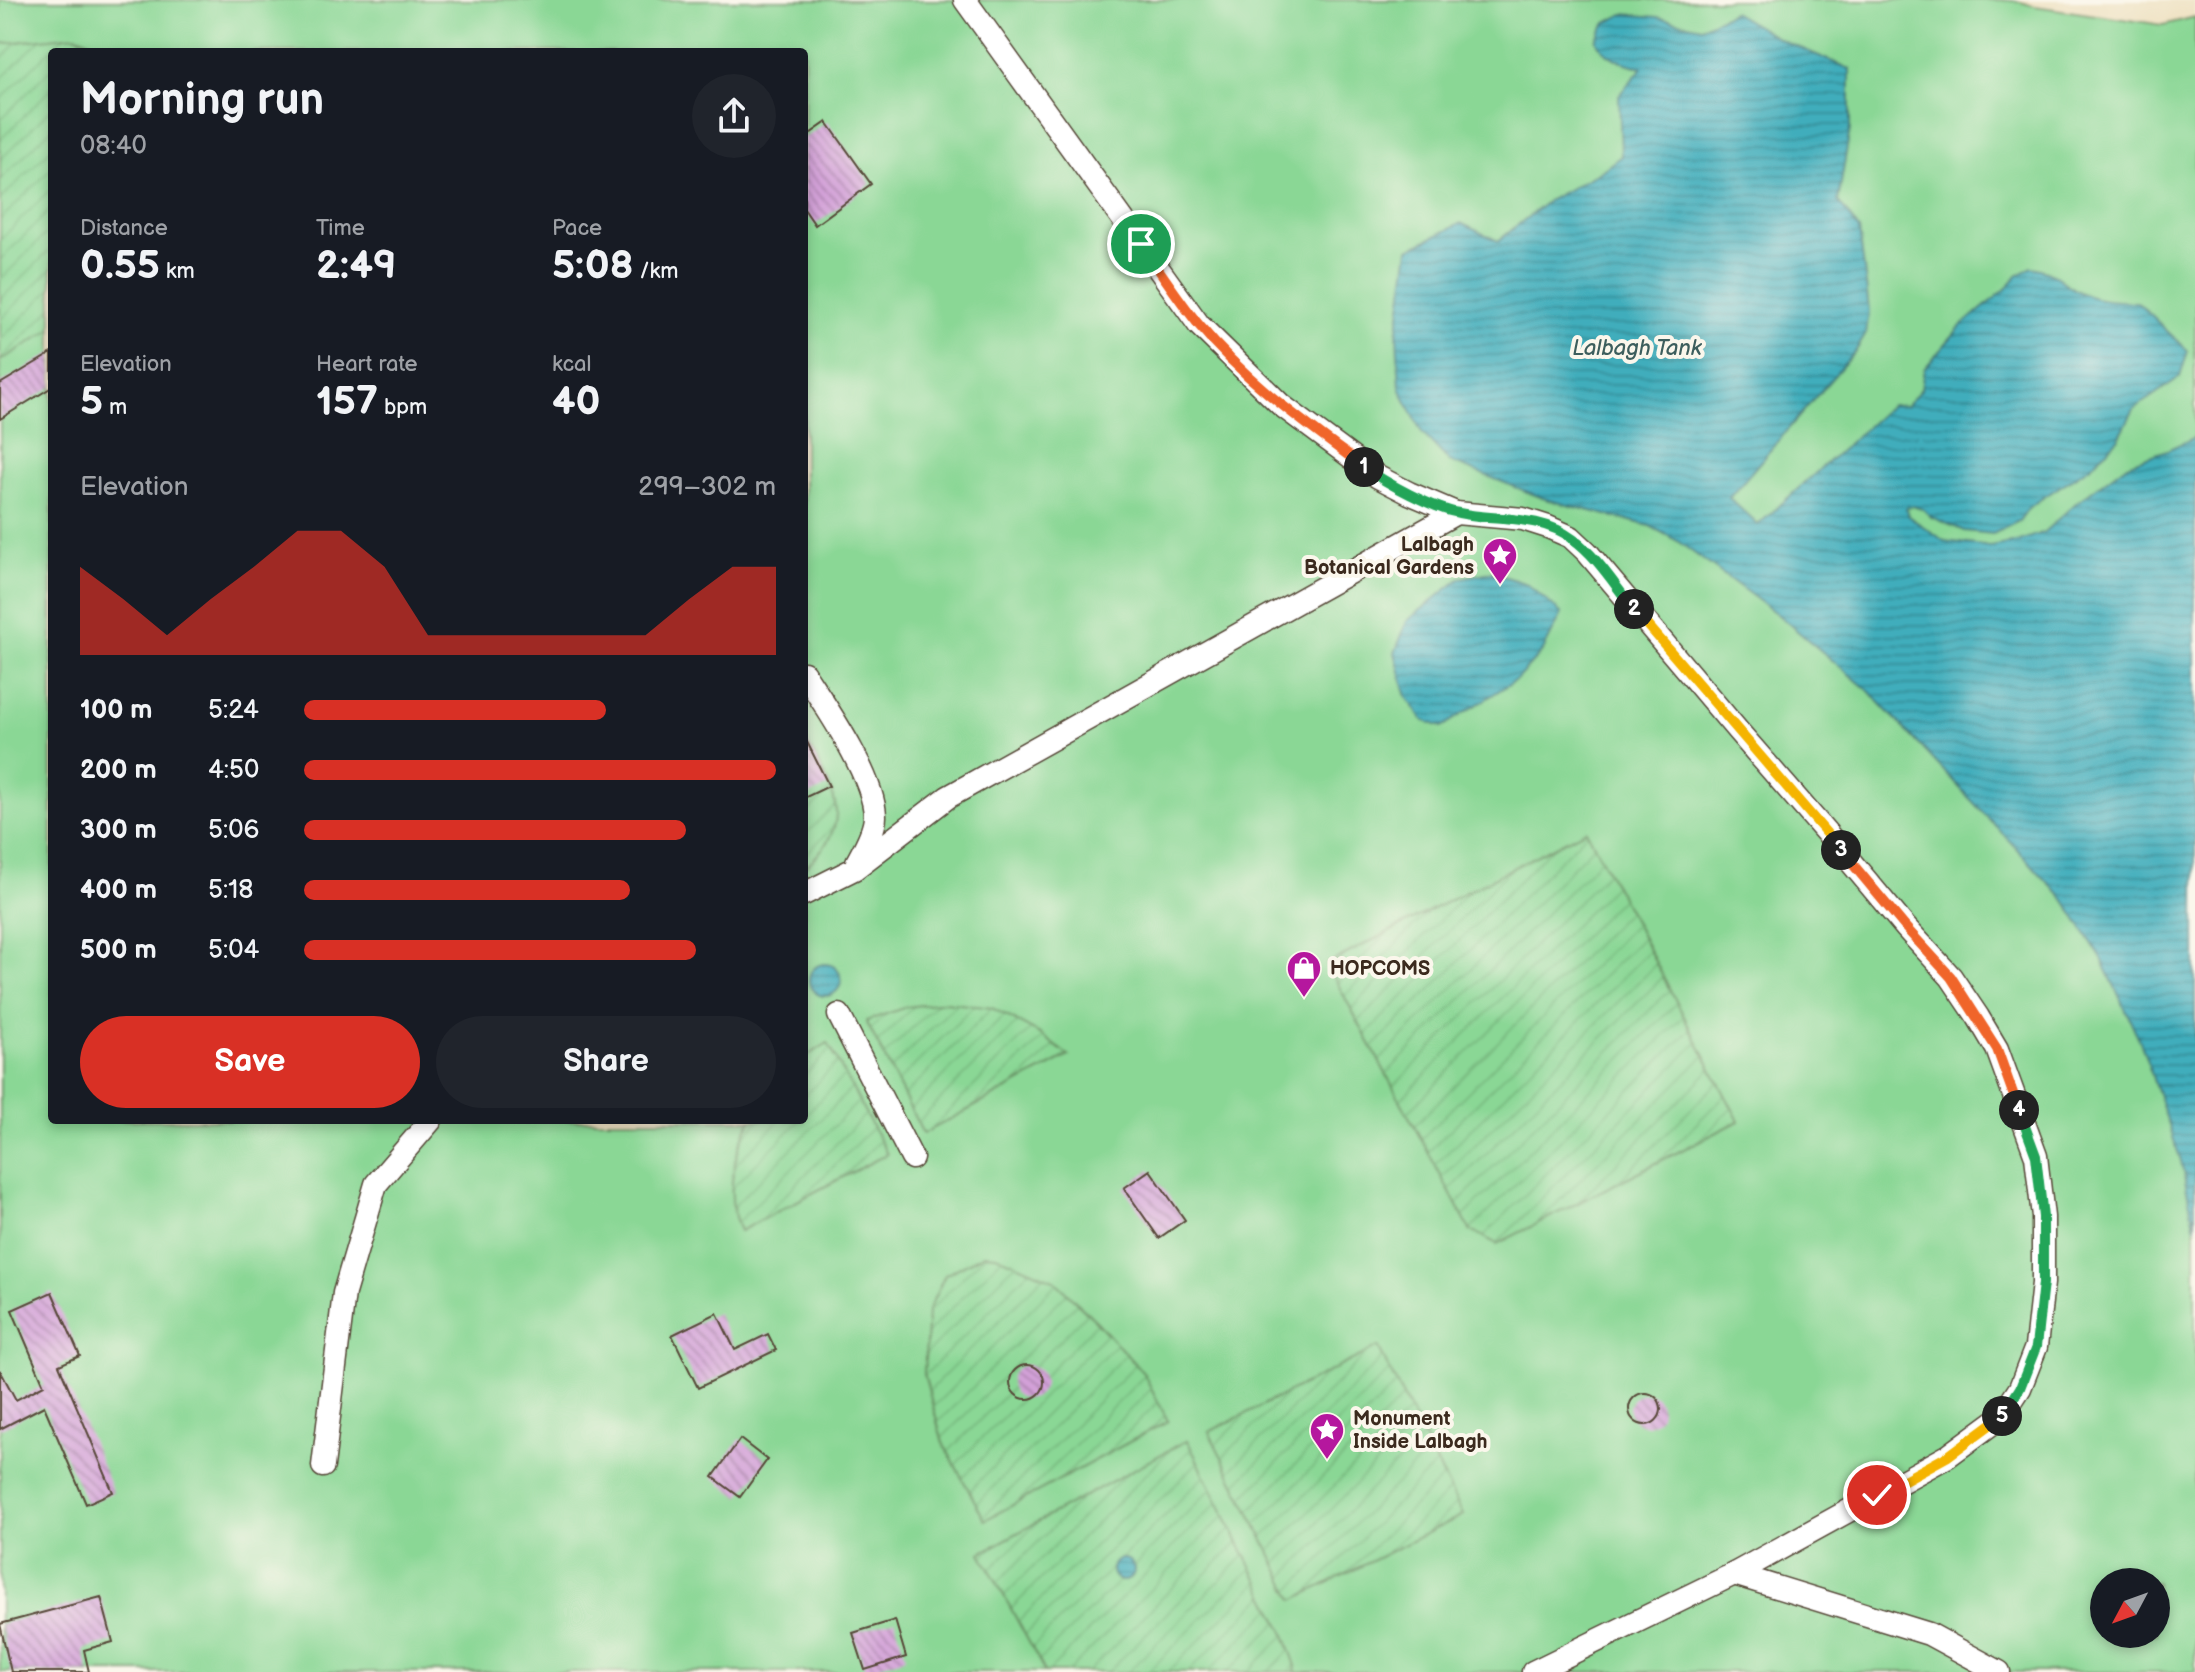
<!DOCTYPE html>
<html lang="en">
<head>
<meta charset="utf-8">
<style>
	:root { --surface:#171b24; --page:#20242c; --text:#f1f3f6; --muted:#9ea1a6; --accent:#d93025 }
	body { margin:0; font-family:"Balsamiq Sans",sans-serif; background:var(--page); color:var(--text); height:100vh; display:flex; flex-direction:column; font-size:30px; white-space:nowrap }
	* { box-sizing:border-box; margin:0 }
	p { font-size:26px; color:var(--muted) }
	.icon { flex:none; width:44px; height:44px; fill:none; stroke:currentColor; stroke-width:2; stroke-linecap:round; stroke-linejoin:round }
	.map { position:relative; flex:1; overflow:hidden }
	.sheet { position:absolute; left:48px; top:48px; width:760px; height:1076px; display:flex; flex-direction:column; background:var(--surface); border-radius:8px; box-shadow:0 4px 12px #0003 }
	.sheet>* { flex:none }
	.needle { width:52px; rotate:229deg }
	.buttons { position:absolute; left:2090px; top:1568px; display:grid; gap:16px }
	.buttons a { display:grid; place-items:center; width:80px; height:80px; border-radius:50%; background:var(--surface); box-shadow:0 4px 12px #0003; font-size:40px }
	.pin { position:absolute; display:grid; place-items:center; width:68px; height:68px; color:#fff; margin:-34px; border:4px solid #fff; border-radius:50%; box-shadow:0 2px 8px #0007 }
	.km { position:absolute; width:40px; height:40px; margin:-20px; border-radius:50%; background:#222; color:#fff; font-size:22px; line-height:40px; text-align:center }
	.round { display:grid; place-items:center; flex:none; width:84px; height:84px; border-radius:42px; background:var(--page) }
	.overview { display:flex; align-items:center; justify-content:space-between; height:136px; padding:0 32px }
	h1 { font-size:44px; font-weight:700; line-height:60px }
	.metrics { display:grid; grid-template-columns:repeat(3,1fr); gap:12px; height:136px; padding:8px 32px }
	.metrics div { display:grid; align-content:center }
	.metrics b { font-size:40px; font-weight:700 }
	.metrics small { font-size:22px; font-weight:400 }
	.metrics p { font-size:22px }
	.chart { height:224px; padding:16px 32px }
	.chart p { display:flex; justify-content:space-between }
	.chart svg { width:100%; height:144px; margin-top:8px; fill:var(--accent); opacity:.7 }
	.primary-button { display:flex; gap:16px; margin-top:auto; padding:16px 32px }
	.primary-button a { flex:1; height:92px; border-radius:48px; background:var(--accent); color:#fff; font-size:32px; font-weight:700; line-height:92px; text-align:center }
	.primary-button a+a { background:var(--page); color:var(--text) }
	ul { padding:0 32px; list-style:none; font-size:26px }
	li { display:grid; grid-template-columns:128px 96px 1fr; align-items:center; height:60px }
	li i { height:20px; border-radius:10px; background:var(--accent) }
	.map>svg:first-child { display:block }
	.green { fill:#8ad795; stroke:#62805a; stroke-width:2; fill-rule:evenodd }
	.garden { fill:url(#garden-furrows); stroke:#62805a; stroke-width:2 }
	.water { fill:url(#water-rules); stroke:#3d6c6d; stroke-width:2 }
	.building { fill:url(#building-back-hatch) }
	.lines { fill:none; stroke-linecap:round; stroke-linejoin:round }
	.minor-casing { stroke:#564637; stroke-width:25 }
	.minor { stroke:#fff; stroke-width:22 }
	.split-1-casing { stroke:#fff; stroke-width:16 }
	.split-2-casing { stroke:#fff; stroke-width:16 }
	.split-3-casing { stroke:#fff; stroke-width:16 }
	.split-4-casing { stroke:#fff; stroke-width:16 }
	.split-5-casing { stroke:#fff; stroke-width:16 }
	.split-6-casing { stroke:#fff; stroke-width:16 }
	.split-1 { stroke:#f0652b; stroke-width:10 }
	.split-2 { stroke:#22a559; stroke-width:10 }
	.split-3 { stroke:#f5b400; stroke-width:10 }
	.split-4 { stroke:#f0652b; stroke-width:10 }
	.split-5 { stroke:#22a559; stroke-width:10 }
	.split-6 { stroke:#f5b400; stroke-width:10 }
	.labels { text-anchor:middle; stroke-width:8; stroke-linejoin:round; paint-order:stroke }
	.poi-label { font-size:20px; font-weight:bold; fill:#3b2a1e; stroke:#fbf7ec; text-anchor:start }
	.water-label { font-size:22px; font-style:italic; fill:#3d5e5d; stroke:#fbf7ec }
</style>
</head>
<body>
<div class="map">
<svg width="2195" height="1672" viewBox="0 0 2195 1672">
	<defs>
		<pattern id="garden-furrows" width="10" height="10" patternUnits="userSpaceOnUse" patternTransform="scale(2)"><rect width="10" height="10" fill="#8ad795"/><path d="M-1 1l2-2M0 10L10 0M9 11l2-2" fill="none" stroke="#78b980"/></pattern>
		<pattern id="water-rules" width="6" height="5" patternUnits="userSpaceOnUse" patternTransform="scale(2)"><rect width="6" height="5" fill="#3fadbc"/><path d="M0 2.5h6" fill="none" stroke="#368d98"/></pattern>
		<pattern id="building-back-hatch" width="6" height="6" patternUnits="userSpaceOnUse" patternTransform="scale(2)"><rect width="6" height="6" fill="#d3a1d8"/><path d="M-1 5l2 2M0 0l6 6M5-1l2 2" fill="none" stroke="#ac83af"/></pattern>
	</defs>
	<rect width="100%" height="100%" fill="#fbf7ec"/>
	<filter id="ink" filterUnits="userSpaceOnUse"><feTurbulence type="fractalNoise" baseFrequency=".0125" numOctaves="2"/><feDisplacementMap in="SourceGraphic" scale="16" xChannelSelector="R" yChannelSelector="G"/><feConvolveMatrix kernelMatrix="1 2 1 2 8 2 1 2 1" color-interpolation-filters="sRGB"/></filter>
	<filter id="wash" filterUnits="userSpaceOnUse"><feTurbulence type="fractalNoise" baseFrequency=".006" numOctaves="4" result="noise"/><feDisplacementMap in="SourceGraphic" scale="32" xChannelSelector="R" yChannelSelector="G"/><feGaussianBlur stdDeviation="1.8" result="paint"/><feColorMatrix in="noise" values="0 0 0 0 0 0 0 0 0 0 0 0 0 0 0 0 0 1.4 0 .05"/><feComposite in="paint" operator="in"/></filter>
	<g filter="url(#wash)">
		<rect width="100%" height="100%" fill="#efe2c3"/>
		<path class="green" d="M0,0H2013L2035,6L2163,25L2195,17V1672H0ZM52,52H804V1120H52ZM2104,1582H2156V1634H2104Z"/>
		<g class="garden">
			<path d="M75,35L115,52H52V329L0,361V44Z"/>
			<path d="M804,736C831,791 860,819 804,868Z"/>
			<path d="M1586,830L1739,1121L1497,1244L1470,1230L1327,964Z"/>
			<path d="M945,1002L992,1008L1040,1034L1069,1056L923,1134L866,1021L906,1007Z"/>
			<path d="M828,1043L887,1154L740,1231C724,1196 733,1153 751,1120H804V1058Z"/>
			<path d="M984,1254L996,1255L1054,1280L1097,1322L1144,1374L1168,1421L985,1520L943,1443L924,1374L928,1311L945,1275Z"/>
			<path d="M1378,1347L1463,1515L1294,1600L1209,1432Z"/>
			<path d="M1187,1440L1284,1632L1296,1666L1295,1672H1045L981,1553Z"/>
		</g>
		<g class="water">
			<path d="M1733,12L1779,39L1850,69V129L1838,201L1859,230L1866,284L1869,311L1866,334L1857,349L1729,498L1758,525L1891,405L1906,406L1921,389L1924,369L1960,327L2005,290L2017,276L2032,267C2057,271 2060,283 2081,293C2097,301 2119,301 2137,302L2188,351L2180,377L2134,409L2119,438L2091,466L2029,507L2019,521L1993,534L1964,531L1931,517L1923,509L1913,505L1906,508L1908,516L1945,541L1991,547L2020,541L2044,532L2077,502L2127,464L2167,450L2195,437V1229L2181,1161L2140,1041L2102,959L2064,899L1868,690L1777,614L1676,540L1650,526L1548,500L1449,461L1422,433L1400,388L1397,336L1409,249L1461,223L1498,241L1549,200L1600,172L1621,156L1619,95L1642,68C1622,62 1607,59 1596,40L1606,23L1623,14L1658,17L1701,27Z"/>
			<path d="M1491,572L1527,584L1562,614L1543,651L1517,679L1442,727L1424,721L1407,697L1395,653L1407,621L1461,578Z"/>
			<circle cx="825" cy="980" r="16"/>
			<circle cx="1123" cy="1570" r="11"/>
		</g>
		<g id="blocks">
			<g class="building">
				<path d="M827,122L871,184L815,225L804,209V138Z"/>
				<path d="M52,353V387L0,419V384Z"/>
				<path d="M804,736L829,786L804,798Z"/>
				<path d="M1150,1170L1185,1220L1159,1238L1124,1188Z"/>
				<path d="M52,1292L80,1356L59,1365L113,1492L86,1504L44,1406L0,1429V1370L16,1400L44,1385L12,1310Z"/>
				<path d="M717,1313L735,1350L768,1334L776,1350L698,1388L672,1335Z"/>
				<circle cx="1027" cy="1382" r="17"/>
				<circle cx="1645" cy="1409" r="16"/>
				<path d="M740,1439L767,1460L740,1497L713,1477Z"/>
				<path d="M101,1597L113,1642L84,1650L89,1672H11L0,1624Z"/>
				<path d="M895,1620L906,1657L865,1670L853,1633Z"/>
			</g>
		</g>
	</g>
	<g filter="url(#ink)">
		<use href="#blocks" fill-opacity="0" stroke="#564637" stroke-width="2"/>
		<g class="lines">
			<g class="minor-casing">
				<g id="minor">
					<path d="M965,0L1199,325L1281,405L1378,477L1409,493L1456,513L1523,519L1548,527L1571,537L1587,552L1738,731L1825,831L1906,928L1951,977L1978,1017L1997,1049L2036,1156L2043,1217V1283L2036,1347L2020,1388L2001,1417L1948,1456L1734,1574L1533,1672"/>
					<path d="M804,673C826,707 874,776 875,816C875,831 864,849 857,862"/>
					<path d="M804,894L854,869L948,797L1456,513"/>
					<path d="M839,1015L912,1158"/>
					<path d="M323,1466L344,1293L376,1184L431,1120"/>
					<path d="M1734,1574L1929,1634L1999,1672"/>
				</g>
			</g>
			<use href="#minor" class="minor"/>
		</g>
	</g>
	<g class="lines" filter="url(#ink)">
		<g class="split-1-casing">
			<path id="split-1" d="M1141,244C1160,271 1178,299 1199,325C1245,381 1306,424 1364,467"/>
		</g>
		<g class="split-2-casing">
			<path id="split-2" d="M1364,467C1386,483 1432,508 1459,513C1497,521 1539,514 1573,539C1597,556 1615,586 1634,609"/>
		</g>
		<g class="split-3-casing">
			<path id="split-3" d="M1634,609L1841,850"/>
		</g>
		<g class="split-4-casing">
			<path id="split-4" d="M1841,850L1906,928L1951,977L1997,1049L2019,1110"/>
		</g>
		<g class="split-5-casing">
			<path id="split-5" d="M2002,1416L2020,1388L2036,1347L2043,1283V1217L2036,1156L2019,1110"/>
		</g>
		<g class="split-6-casing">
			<path id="split-6" d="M1877,1495L1948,1456L2002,1416"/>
		</g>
		<use href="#split-1" class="split-1"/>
		<use href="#split-2" class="split-2"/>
		<use href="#split-3" class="split-3"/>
		<use href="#split-4" class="split-4"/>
		<use href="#split-5" class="split-5"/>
		<use href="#split-6" class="split-6"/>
	</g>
	<defs>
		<g id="sight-pin" transform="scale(1.8)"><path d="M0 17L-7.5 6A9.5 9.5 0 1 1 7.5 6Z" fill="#b5179e" stroke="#fbf7ec"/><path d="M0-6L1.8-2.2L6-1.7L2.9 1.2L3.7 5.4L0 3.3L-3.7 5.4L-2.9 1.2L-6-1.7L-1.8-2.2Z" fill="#fff"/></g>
		<g id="shop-pin" transform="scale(1.8)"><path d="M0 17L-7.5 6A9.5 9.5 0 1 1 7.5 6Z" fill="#b5179e" stroke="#fbf7ec"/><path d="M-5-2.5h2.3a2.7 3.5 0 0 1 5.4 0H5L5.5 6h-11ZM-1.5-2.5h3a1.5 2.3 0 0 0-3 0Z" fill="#fff"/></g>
	</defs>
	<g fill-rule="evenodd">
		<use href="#sight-pin" x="1500" y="555"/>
		<use href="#shop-pin" x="1304" y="968"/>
		<use href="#sight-pin" x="1327" y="1430"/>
	</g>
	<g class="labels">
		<g class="poi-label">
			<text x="1474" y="551" text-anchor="end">Lalbagh<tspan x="1474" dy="23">Botanical Gardens</tspan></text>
			<text x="1330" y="975">HOPCOMS</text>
			<text x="1353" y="1425">Monument<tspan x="1353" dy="23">Inside Lalbagh</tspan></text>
		</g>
		<g class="water-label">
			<text x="1637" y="355">Lalbagh Tank</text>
		</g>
	</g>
</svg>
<div class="buttons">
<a><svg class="needle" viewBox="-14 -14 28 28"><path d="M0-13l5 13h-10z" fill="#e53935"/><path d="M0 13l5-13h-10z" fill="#9ea1a6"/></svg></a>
</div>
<div class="pin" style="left:1141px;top:244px;background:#1e9e55"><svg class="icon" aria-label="arrive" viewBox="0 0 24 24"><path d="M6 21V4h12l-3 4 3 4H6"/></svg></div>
<div class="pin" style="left:1877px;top:1495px;background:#d93025"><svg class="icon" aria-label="check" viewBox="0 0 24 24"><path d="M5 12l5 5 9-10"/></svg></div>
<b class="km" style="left:1364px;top:467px">1</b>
<b class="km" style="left:1634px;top:609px">2</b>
<b class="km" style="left:1841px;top:850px">3</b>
<b class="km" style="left:2019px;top:1110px">4</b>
<b class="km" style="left:2002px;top:1416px">5</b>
<section class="sheet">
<div class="overview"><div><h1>Morning run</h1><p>08:40</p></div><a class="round"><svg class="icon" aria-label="share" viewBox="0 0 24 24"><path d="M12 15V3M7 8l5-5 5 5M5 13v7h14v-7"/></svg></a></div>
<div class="metrics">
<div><p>Distance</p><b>0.55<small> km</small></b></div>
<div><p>Time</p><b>2:49</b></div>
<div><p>Pace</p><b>5:08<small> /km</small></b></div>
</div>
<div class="metrics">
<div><p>Elevation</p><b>5<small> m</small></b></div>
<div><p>Heart rate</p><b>157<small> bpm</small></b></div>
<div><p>kcal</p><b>40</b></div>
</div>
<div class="chart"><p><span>Elevation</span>299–302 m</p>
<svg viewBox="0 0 160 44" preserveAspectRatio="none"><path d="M0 44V17L10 27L20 38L30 27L40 17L50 6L60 6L70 17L80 38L90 38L100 38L110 38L120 38L130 38L140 27L150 17L160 17V44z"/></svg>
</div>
<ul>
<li><b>100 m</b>5:24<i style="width:64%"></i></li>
<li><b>200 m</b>4:50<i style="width:100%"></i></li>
<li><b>300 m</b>5:06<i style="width:81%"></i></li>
<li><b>400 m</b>5:18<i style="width:69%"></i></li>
<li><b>500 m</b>5:04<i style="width:83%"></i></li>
</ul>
<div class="primary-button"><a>Save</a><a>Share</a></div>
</section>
</div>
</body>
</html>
